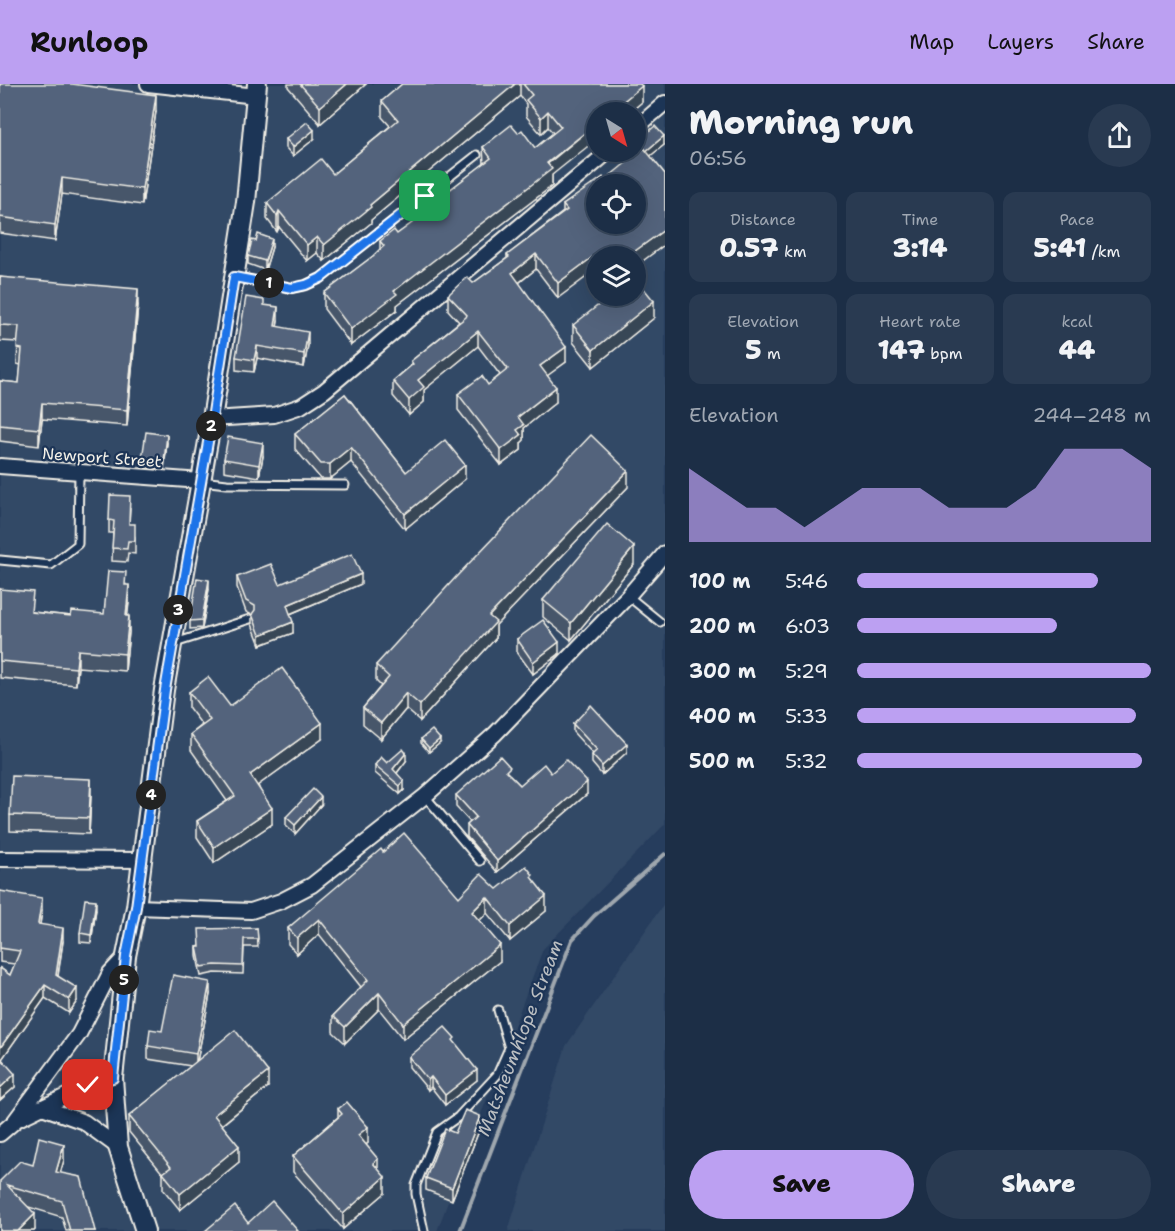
<!DOCTYPE html>
<html lang="en">
<head>
<meta charset="utf-8">
<style>
	:root { --surface:#1c2e46; --page:#293a51; --text:#f1f3f6; --muted:#a0a8b3; --line:#3a4a5f; --accent:#bca0f2 }
	body { margin:0; font-family:"Shantell Sans",sans-serif; background:var(--page); color:var(--text); height:100vh; display:flex; flex-direction:column; font-size:22px; white-space:nowrap }
	* { box-sizing:border-box; margin:0 }
	p { font-size:20px; color:var(--muted) }
	.icon { flex:none; width:33px; height:33px; fill:none; stroke:currentColor; stroke-width:2; stroke-linecap:round; stroke-linejoin:round }
	.map { position:relative; flex:1; overflow:hidden }
	.details { display:flex; flex-direction:column; background:var(--surface); width:510px }
	.details>* { flex:none }
	.needle { width:39px; rotate:143deg }
	.fabs { position:absolute; left:586px; top:18px; display:grid; gap:12px }
	.fabs a { display:grid; place-items:center; width:60px; height:60px; border-radius:50%; background:var(--surface); box-shadow:0 6px 24px #0002,0 0 0 2px var(--line); font-size:30px }
	.pin { position:absolute; display:grid; place-items:center; width:51px; height:51px; color:#fff; margin:-26px; border-radius:12px; box-shadow:0 3px 9px #0006 }
	.km { position:absolute; width:30px; height:30px; margin:-15px; border-radius:50%; background:#222; color:#fff; font-size:16px; line-height:30px; text-align:center }
	.round { display:grid; place-items:center; flex:none; width:63px; height:63px; border-radius:32px; background:var(--page) }
	.summary { display:flex; align-items:center; justify-content:space-between; height:102px; padding:0 24px }
	h1 { font-size:33px; font-weight:800; line-height:45px }
	.metrics { display:grid; grid-template-columns:repeat(3,1fr); gap:9px; height:102px; padding:6px 24px }
	.metrics div { display:grid; align-content:center; border-radius:12px; background:var(--page); text-align:center }
	.metrics b { font-size:26px; font-weight:800 }
	.metrics small { font-size:16px; font-weight:400 }
	.metrics p { font-size:16px }
	.chart { height:168px; padding:12px 24px }
	.chart p { display:flex; justify-content:space-between }
	.chart svg { width:100%; height:108px; margin-top:6px; fill:var(--accent); opacity:.7 }
	.action { display:flex; gap:12px; margin-top:auto; padding:12px 24px }
	.action a { flex:1; height:69px; border-radius:36px; background:var(--accent); color:#111; font-size:24px; font-weight:800; line-height:69px; text-align:center }
	.action a+a { background:var(--page); color:var(--text) }
	ul { padding:0 24px; list-style:none; font-size:20px }
	li { display:grid; grid-template-columns:96px 72px 1fr; align-items:center; height:45px }
	li i { height:15px; border-radius:8px; background:var(--accent) }
	header { display:flex; align-items:center; gap:36px; box-sizing:border-box; height:84px; padding:0 30px; background:var(--accent); color:#111 }
	header strong { font-size:28px }
	nav { display:flex; gap:33px; margin-inline-start:auto; font-size:21px }
	main { display:flex; flex:1; min-height:0 }
	.map>svg:first-child { display:block }
	.built { fill:#334966; fill-rule:evenodd }
	.lines { fill:none; stroke-linecap:round; stroke-linejoin:round }
	.stream { stroke:#9fa7ae; stroke-width:4 }
	.lane-casing { stroke:#f4f1e8; stroke-width:11 }
	.street-casing { stroke:#f4f1e8; stroke-width:18 }
	.secondary-casing { stroke:#f4f1e8; stroke-width:22 }
	.lane { stroke:#1d3557; stroke-width:7 }
	.street { stroke:#1d3557; stroke-width:14 }
	.secondary { stroke:#1d3557; stroke-width:18 }
	.wall { fill:#47566a; stroke:#f4f1e8; stroke-width:1.5 }
	.shaded-wall { fill:#394656; stroke:#f4f1e8; stroke-width:1.5 }
	.building { fill:#52647b; stroke:#f4f1e8; stroke-width:1.5; fill-rule:evenodd }
	.route-casing { stroke:#fff; stroke-width:12 }
	.route { stroke:#1a73e8; stroke-width:8 }
	.labels { text-anchor:middle; stroke-width:4.5; stroke-linejoin:round; paint-order:stroke }
	.street-label { font-size:16px; fill:#f4f1e8; stroke:#1d3557 }
	.water-label { font-size:18px; font-style:italic; fill:#bcbfc2; stroke:#1d3557 }
</style>
</head>
<body>
<header>
<strong>Runloop</strong>
<nav><a>Map</a><a>Layers</a><a>Share</a></nav>
</header>
<main>
<div class="map">
<svg width="665" height="1147" viewBox="0 0 665 1147">
	<rect width="100%" height="100%" fill="#263d5d"/>
	<filter id="ink" filterUnits="userSpaceOnUse"><feTurbulence type="fractalNoise" baseFrequency=".0167" numOctaves="2"/><feDisplacementMap in="SourceGraphic" scale="12" xChannelSelector="R" yChannelSelector="G"/><feConvolveMatrix kernelMatrix="1 2 1 2 8 2 1 2 1" color-interpolation-filters="sRGB"/></filter>
	<g filter="url(#ink)">
		<g class="built">
			<path d="M0,0H665V740L543,865L437,1147H0ZM597,28H636V68H597ZM597,100H636V140H597ZM597,172H636V212H597Z"/>
			<path d="M665,818V1147H508L566,962Z"/>
		</g>
		<g class="lines">
			<path class="stream" d="M460,1147L572,856L594,832L665,770"/>
			<g class="lane-casing">
				<g id="lane">
					<path d="M237,193L292,204L306,201L321,194L477,71"/>
					<path d="M201,397L227,400L345,401"/>
					<path d="M0,476L51,481L78,460L79,388"/>
					<path d="M628,512L660,538"/>
					<path d="M175,559L250,535"/>
					<path d="M425,712L480,777"/>
					<path d="M424,1147L416,1110V1101L437,1048L458,1033L497,991L509,964L498,926"/>
				</g>
			</g>
			<g class="street-casing">
				<g id="street">
					<path d="M148,0L256,12"/>
					<path d="M636,44L665,19"/>
					<path d="M212,335L274,331L301,322L324,307L608,68"/>
					<path d="M0,382L201,397"/>
					<path d="M0,775L142,776"/>
					<path d="M136,823L251,827L281,817L312,801L425,712L495,650L628,512L665,469"/>
					<path d="M42,1023L84,1038L118,1063"/>
					<path d="M18,1035C50,1020 79,1004 113,994"/>
					<path d="M0,1050L14,1038L79,950L110,889L126,872"/>
				</g>
			</g>
			<g class="secondary-casing">
				<path id="secondary" d="M145,1147L118,1063L113,994L126,872L136,823L164,606L212,335L246,118L257,0"/>
			</g>
			<use href="#lane" class="lane"/>
			<use href="#street" class="street"/>
			<use href="#secondary" class="secondary"/>
		</g>
		<g class="wall">
			<path d="M0,0L156,27L142,121L62,110L55,157L0,149Z"/>
			<path d="M288,0H366L320,40L288,3Z"/>
			<path d="M402,0H640L642,18L630,28H597L552,91V102L397,221V226L351,261L324,225V209L373,172L380,165V157L397,150L414,138V125L448,107L484,80L483,63L518,49L535,64L553,49L548,43L541,50L526,32V20L520,12L371,136V139L324,177L317,169L307,177L279,143L277,148L267,135V119L333,90L390,42L382,33V17Z"/>
			<path d="M286,55H314L293,72L286,64Z"/>
			<path d="M636,58L664,61L650,72L665,90V163L664,161L636,172H597L558,214L536,185L519,199L566,278L547,291L556,318L524,344V356L521,359V366L501,381L458,326V310L488,301L500,291L478,262L424,306V318L409,331L393,312V297L411,281V277L459,238L448,226V211L473,199L507,174V171L563,128V121L605,96L638,70L636,68Z"/>
			<path d="M272,163L265,186L248,180V172Z"/>
			<path d="M0,193L138,221L127,342L42,335L39,362L0,357V297L19,299L21,281L17,280L18,258L0,257Z"/>
			<path d="M264,221L278,236L277,242L308,261L304,283L257,274L254,288L236,286V273Z"/>
			<path d="M654,234L593,283L573,258V241Z"/>
			<path d="M345,310L406,388L465,395L405,445L351,378L330,395H321L295,365V350Z"/>
			<path d="M167,359L164,385L142,384V375Z"/>
			<path d="M263,372L259,393L224,387V375Z"/>
			<path d="M628,403L496,541V554L420,637L406,625L381,655L363,640V624L381,602L376,597V581Z"/>
			<path d="M130,425L129,440L135,453V470L128,469L127,478L112,477L113,449H109V436Z"/>
			<path d="M634,480L571,556L543,533V516Z"/>
			<path d="M237,493L280,500H361L290,530L293,549L260,561L252,540V531L246,528L237,503Z"/>
			<path d="M126,501L129,518L127,532L129,548L125,587L78,583L76,601L0,594V505L33,528L71,532L104,530Z"/>
			<path d="M209,505L202,544L190,545V537Z"/>
			<path d="M517,555L559,570L533,590L517,568Z"/>
			<path d="M189,608L230,622L322,655L258,701L272,740L214,779L197,753V737L227,717L191,666V650L202,641L189,624Z"/>
			<path d="M573,640L627,668L602,691L592,679V671L593,670L573,648Z"/>
			<path d="M421,655L440,659L429,668L421,659Z"/>
			<path d="M406,677L397,689L404,706L400,710L375,689V681L387,679Z"/>
			<path d="M551,689L587,710L497,788L467,753V741L470,738L456,723V711L510,691L520,701Z"/>
			<path d="M91,711L89,750L10,747V731Z"/>
			<path d="M321,721L295,750L286,742V733Z"/>
			<path d="M383,768L459,813L497,805L533,796L546,827L510,857L487,829L479,837L500,877L403,955L379,925L345,959L333,948V932L361,903L319,850L297,870L288,860V844Z"/>
			<path d="M0,807L42,827L40,840L63,857L58,892L77,917L69,929L45,914L2,975L15,1003L0,1016V884L10,891L15,880L0,878Z"/>
			<path d="M96,825L91,859L80,858V849Z"/>
			<path d="M257,844L258,863H244L243,890L215,889L201,892L197,872V863Z"/>
			<path d="M210,910L197,977L268,1003L222,1041L239,1078L180,1126L163,1105V1090L129,1048V1032L191,982L148,975V962L162,947Z"/>
			<path d="M455,959L477,996L445,1021L431,1003L428,1006L409,983V973Z"/>
			<path d="M338,1025L368,1059L366,1061L378,1085L385,1109L343,1145L293,1088V1072L338,1033Z"/>
			<path d="M480,1044L452,1116L426,1106V1094L455,1049Z"/>
			<path d="M64,1076L60,1089L95,1147H66L62,1133L29,1123L35,1146L34,1147H0V1097L33,1081Z"/>
		</g>
		<g class="shaded-wall">
			<path d="M347,0H366L320,40V23Z"/>
			<path d="M515,0H520V12L371,136V139L324,177V161L370,121Z"/>
			<path d="M642,2V18L630,28H610Z"/>
			<path d="M156,11V27L142,121V105Z"/>
			<path d="M548,27V43L541,50V34Z"/>
			<path d="M597,39V55L552,91V102L397,221V226L351,261V245L394,207Z"/>
			<path d="M314,46V55L293,72V63Z"/>
			<path d="M664,52V61L644,77V69Z"/>
			<path d="M62,94V110L55,157V141Z"/>
			<path d="M279,127V143L277,148V132Z"/>
			<path d="M664,146V161L636,182V172H628Z"/>
			<path d="M317,153V169L307,177V161Z"/>
			<path d="M272,155V163L265,186V177Z"/>
			<path d="M598,169V172H597V185L558,214V199Z"/>
			<path d="M536,170V185L512,204V189Z"/>
			<path d="M138,205V221L127,342V326Z"/>
			<path d="M654,217V234L593,283V266Z"/>
			<path d="M278,223V236L275,254V242Z"/>
			<path d="M478,247V262L424,306V318L409,331V316L418,296Z"/>
			<path d="M308,248V261L304,283V270Z"/>
			<path d="M257,262V274L254,288V276Z"/>
			<path d="M566,263V278L540,297V282Z"/>
			<path d="M556,303V318L524,344V356L521,359V366L501,381V366L518,333Z"/>
			<path d="M42,319V335L39,362V345Z"/>
			<path d="M167,351V359L164,385V377Z"/>
			<path d="M263,359V372L259,393V381Z"/>
			<path d="M351,363V378L330,395V380Z"/>
			<path d="M465,381V395L405,445V430Z"/>
			<path d="M628,387V403L496,541V554L420,637V621L489,532Z"/>
			<path d="M634,463V480L571,556V539Z"/>
			<path d="M361,490V500L287,531V521Z"/>
			<path d="M209,496V505L202,544V536Z"/>
			<path d="M129,501V518L126,548V532Z"/>
			<path d="M129,532V548L125,587V570Z"/>
			<path d="M293,538V549L260,561V551Z"/>
			<path d="M559,558V570L533,590V578Z"/>
			<path d="M78,566V583L76,601V584Z"/>
			<path d="M406,609V625L381,655V639Z"/>
			<path d="M322,639V655L250,707V691Z"/>
			<path d="M440,655V659L429,668V664Z"/>
			<path d="M627,660V668L602,691V682Z"/>
			<path d="M406,669V677L393,694V685Z"/>
			<path d="M91,695V711L89,750V734Z"/>
			<path d="M404,697V706L400,710V702Z"/>
			<path d="M587,698V710L497,788V777Z"/>
			<path d="M321,713V721L295,750V741Z"/>
			<path d="M272,724V740L214,779V763Z"/>
			<path d="M546,812V827L510,857V842Z"/>
			<path d="M487,813V829L472,844V828Z"/>
			<path d="M42,814V827L38,853V840Z"/>
			<path d="M96,816V825L91,859V851Z"/>
			<path d="M319,835V850L297,870V854Z"/>
			<path d="M63,844V857L56,904V891Z"/>
			<path d="M500,861V877L403,955V940Z"/>
			<path d="M210,898V910L196,983V970Z"/>
			<path d="M45,901V914L0,978V964Z"/>
			<path d="M77,904V917L69,929V916Z"/>
			<path d="M379,909V925L345,959V943Z"/>
			<path d="M477,986V996L445,1021V1011Z"/>
			<path d="M268,988V1003L214,1047V1031Z"/>
			<path d="M15,990V1003L0,1016V1004Z"/>
			<path d="M431,993V1003L428,1006V996Z"/>
			<path d="M480,1032V1044L452,1116V1104Z"/>
			<path d="M368,1043V1059L358,1067V1051Z"/>
			<path d="M64,1060V1076L56,1104V1088Z"/>
			<path d="M239,1062V1078L180,1126V1110Z"/>
			<path d="M378,1075V1091L373,1079Z"/>
			<path d="M385,1093V1109L343,1145V1130Z"/>
			<path d="M35,1130V1146L34,1147H18Z"/>
		</g>
		<g class="building">
			<path d="M0,0H72L156,11L142,105L62,94L55,141L0,133Z"/>
			<path d="M300,0H347L320,23Z"/>
			<path d="M402,0H515L370,121L371,123L324,161L317,153L307,161L279,127L277,132L267,119L321,75L333,90L398,36L382,17Z"/>
			<path d="M523,0H640L642,2L610,28H597V39L547,79L552,85L394,207L397,210L351,245L324,209L373,172L384,162L380,157L394,146L397,150L420,133L414,125L444,102L448,107L491,74L483,63L511,41L518,49L522,46L535,64L561,43L548,27L541,34L526,16L532,11Z"/>
			<path d="M307,38L314,46L293,63L286,55Z"/>
			<path d="M655,42L664,52L646,67L644,64L642,66L636,58Z"/>
			<path d="M644,64L665,90V148L664,146L628,172H600L598,169L558,199L536,170L512,189L566,263L540,282L556,303L518,333L524,341L517,346L521,351L501,366L458,310L482,292L488,301L508,285L478,247L418,296L424,303L409,316L393,297L413,280L411,277L466,233L467,231L448,211L467,193L473,199L509,173L507,171L567,126L563,121L603,93L605,96ZM597,100H636V140H597Z"/>
			<path d="M258,150L272,155L265,177L248,172L252,156L256,157Z"/>
			<path d="M0,193L138,205L127,326L42,319L39,345L0,341V297L19,299L22,265L17,264L19,242L0,241Z"/>
			<path d="M636,195L654,217L593,266L573,241L610,212H636Z"/>
			<path d="M246,213L264,216V221L278,223L275,242L308,248L304,270L257,262L254,276L236,273Z"/>
			<path d="M345,310L406,388L445,356L465,381L405,430L351,363L330,380H321L295,350Z"/>
			<path d="M146,348L167,351L164,377L142,375Z"/>
			<path d="M591,351L628,387L489,532L496,538L420,621L406,609L381,639L363,624L389,593L376,581L456,493Z"/>
			<path d="M228,353L263,359L259,381L224,375Z"/>
			<path d="M110,411L130,412L129,440H135V457H128L127,465L112,464L114,437L109,436Z"/>
			<path d="M607,440L634,463L571,539L543,516Z"/>
			<path d="M352,470L361,490L287,521L293,538L260,551L252,530L255,526V522L246,517L237,493L271,480L280,500Z"/>
			<path d="M108,487L126,488L125,501H129L126,532H129L125,570L78,566L76,584L0,577V505L33,508L31,528L71,532L72,527L104,530Z"/>
			<path d="M197,494L209,496L202,536L190,537Z"/>
			<path d="M543,536L559,558L533,578L517,555Z"/>
			<path d="M282,584L322,639L250,691L272,724L214,763L197,737L235,712L191,650L210,636L189,608L208,593L230,622Z"/>
			<path d="M591,621L627,660L602,682L592,671L597,666L573,640Z"/>
			<path d="M432,646L440,655L429,664L421,655Z"/>
			<path d="M403,665L406,669L393,685L404,697L400,702L375,681L381,673L387,679Z"/>
			<path d="M500,672L510,683L506,687L520,701L544,680L551,689L566,676L587,698L497,777L467,741L476,733L456,711Z"/>
			<path d="M12,692L91,695L89,734L10,731Z"/>
			<path d="M313,705L321,713L295,741L286,733Z"/>
			<path d="M404,749L459,813L481,790L497,805L526,782L533,791L531,793L546,812L510,842L487,813L472,828L500,861L403,940L379,909L345,943L333,932L368,896L319,835L297,854L288,844L381,765L383,768Z"/>
			<path d="M0,807L42,814L38,840L63,844L56,891L77,904L69,916L45,901L0,964V884L10,891L20,867L0,864Z"/>
			<path d="M85,815L96,816L91,851L80,849Z"/>
			<path d="M257,844L258,855H244L243,882L215,881L201,883L197,863H200L199,845Z"/>
			<path d="M173,891L210,898L196,970L148,962L150,945L162,947Z"/>
			<path d="M445,943L455,954L453,956L477,986L445,1011L431,993L428,996L409,973Z"/>
			<path d="M235,946L268,988L214,1031L239,1062L180,1110L163,1089L171,1083L129,1032Z"/>
			<path d="M0,973L15,990L0,1004Z"/>
			<path d="M347,1018L368,1043L358,1051L378,1075L373,1079L385,1093L343,1130L293,1072L342,1030L338,1025Z"/>
			<path d="M465,1026L480,1032L452,1104L426,1094L445,1045L455,1049Z"/>
			<path d="M39,1053L64,1060L56,1088L81,1093L95,1147H70L62,1117L7,1101L35,1130L18,1147H0V1097L20,1077L33,1081Z"/>
			<path d="M272,1117L298,1147H205L235,1122L248,1139Z"/>
		</g>
	</g>
	<g class="lines" filter="url(#ink)">
		<g class="route-casing">
			<path id="route" d="M88,1001L113,994L126,872L136,823L165,606L212,335L234,193L292,204L306,201L321,194L425,112"/>
		</g>
		<use href="#route" class="route"/>
	</g>
	<g class="labels">
		<g class="street-label">
			<text transform="translate(102 373) rotate(4)" y="6">Newport Street</text>
		</g>
		<g class="water-label">
			<text transform="translate(520 954) rotate(-69)" y="6">Matsheumhlope Stream</text>
		</g>
	</g>
</svg>
<div class="fabs">
<a><svg class="needle" viewBox="-14 -14 28 28"><path d="M0-13l5 13h-10z" fill="#e53935"/><path d="M0 13l5-13h-10z" fill="#a0a8b3"/></svg></a>
<a><svg class="icon" aria-label="locate" viewBox="0 0 24 24"><circle cx="12" cy="12" r="6"/><path d="M12 2v4M12 18v4M2 12h4M18 12h4"/></svg></a>
<a><svg class="icon" aria-label="layers" viewBox="0 0 24 24"><path d="M12 4l9 5-9 5-9-5zM3 14l9 5 9-5"/></svg></a>
</div>
<div class="pin" style="left:425px;top:112px;background:#1e9e55"><svg class="icon" aria-label="arrive" viewBox="0 0 24 24"><path d="M6 21V4h12l-3 4 3 4H6"/></svg></div>
<div class="pin" style="left:88px;top:1001px;background:#d93025"><svg class="icon" aria-label="check" viewBox="0 0 24 24"><path d="M5 12l5 5 9-10"/></svg></div>
<b class="km" style="left:269px;top:199px">1</b>
<b class="km" style="left:211px;top:342px">2</b>
<b class="km" style="left:178px;top:526px">3</b>
<b class="km" style="left:151px;top:711px">4</b>
<b class="km" style="left:124px;top:896px">5</b>
</div>
<section class="details">
<div class="summary"><div><h1>Morning run</h1><p>06:56</p></div><a class="round"><svg class="icon" aria-label="share" viewBox="0 0 24 24"><path d="M12 15V3M7 8l5-5 5 5M5 13v7h14v-7"/></svg></a></div>
<div class="metrics">
<div><p>Distance</p><b>0.57<small> km</small></b></div>
<div><p>Time</p><b>3:14</b></div>
<div><p>Pace</p><b>5:41<small> /km</small></b></div>
</div>
<div class="metrics">
<div><p>Elevation</p><b>5<small> m</small></b></div>
<div><p>Heart rate</p><b>147<small> bpm</small></b></div>
<div><p>kcal</p><b>44</b></div>
</div>
<div class="chart"><p><span>Elevation</span>244–248 m</p>
<svg viewBox="0 0 160 44" preserveAspectRatio="none"><path d="M0 44V14L10 22L20 30L30 30L40 38L50 30L60 22L70 22L80 22L90 30L100 30L110 30L120 22L130 6L140 6L150 6L160 14V44z"/></svg>
</div>
<ul>
<li><b>100 m</b>5:46<i style="width:82%"></i></li>
<li><b>200 m</b>6:03<i style="width:68%"></i></li>
<li><b>300 m</b>5:29<i style="width:100%"></i></li>
<li><b>400 m</b>5:33<i style="width:95%"></i></li>
<li><b>500 m</b>5:32<i style="width:97%"></i></li>
</ul>
<div class="action"><a>Save</a><a>Share</a></div>
</section>
</main>
</body>
</html>
